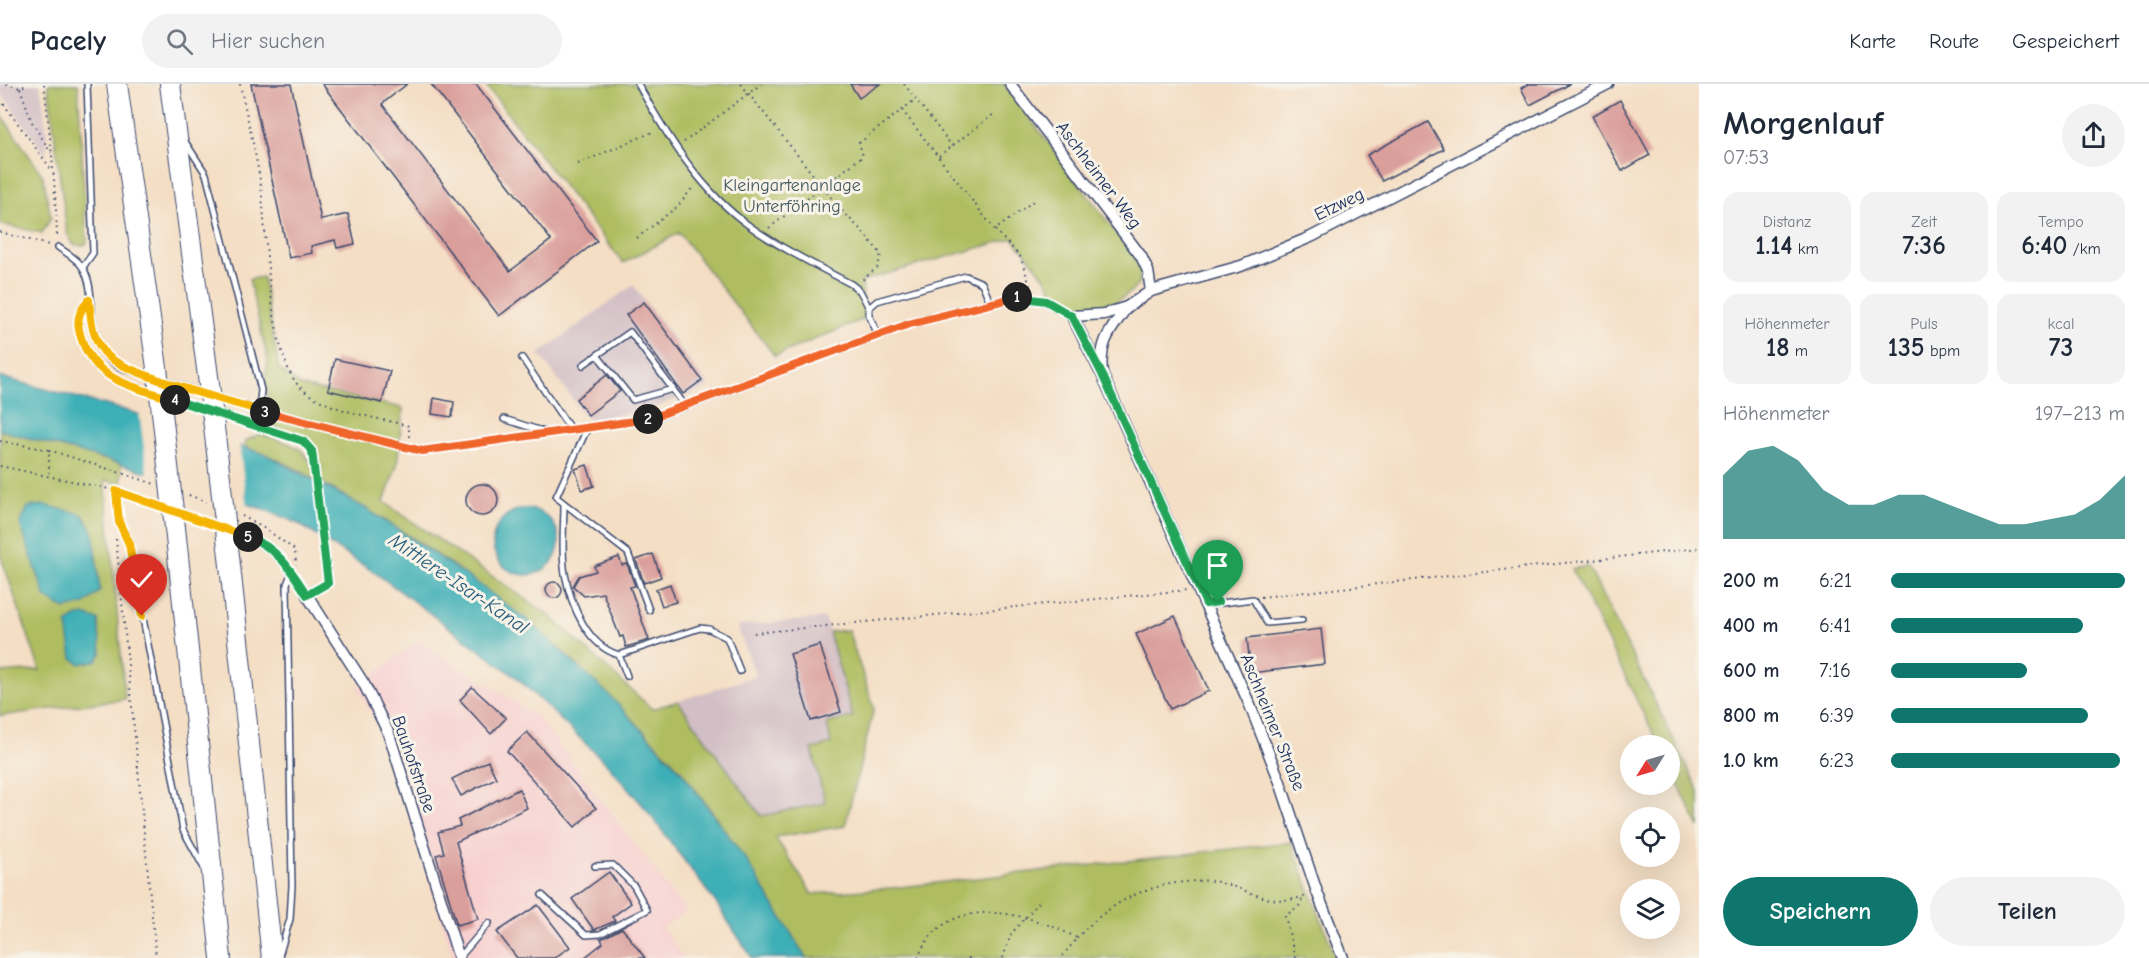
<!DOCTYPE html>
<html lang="de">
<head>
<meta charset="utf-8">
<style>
	:root { --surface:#fff; --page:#f2f2f3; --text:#1f2937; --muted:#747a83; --line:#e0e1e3; --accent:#0f766e }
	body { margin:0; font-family:"Comic Neue",sans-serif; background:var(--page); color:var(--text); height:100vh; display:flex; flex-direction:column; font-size:22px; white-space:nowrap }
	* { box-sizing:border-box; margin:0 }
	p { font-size:20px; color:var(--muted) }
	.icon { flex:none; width:33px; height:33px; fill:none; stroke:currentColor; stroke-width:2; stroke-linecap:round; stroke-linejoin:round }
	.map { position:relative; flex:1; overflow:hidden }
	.sheet { display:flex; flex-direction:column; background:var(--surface); width:450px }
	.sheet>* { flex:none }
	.needle { width:39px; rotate:233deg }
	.tools { position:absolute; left:1620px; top:651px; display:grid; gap:12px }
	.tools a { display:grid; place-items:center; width:60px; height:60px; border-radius:50%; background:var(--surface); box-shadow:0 6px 24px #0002; font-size:30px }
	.pin { position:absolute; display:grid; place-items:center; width:51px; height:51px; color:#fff; margin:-62px -26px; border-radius:50% 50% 50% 0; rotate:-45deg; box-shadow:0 0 6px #0007 }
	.pin .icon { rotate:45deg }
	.km { position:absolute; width:30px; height:30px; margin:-15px; border-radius:50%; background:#222; color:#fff; font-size:16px; line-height:30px; text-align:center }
	.round { display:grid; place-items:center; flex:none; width:63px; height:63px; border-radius:32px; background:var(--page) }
	.overview { display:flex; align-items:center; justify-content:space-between; height:102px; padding:0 24px }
	h1 { font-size:33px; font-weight:800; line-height:45px }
	.figures { display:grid; grid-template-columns:repeat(3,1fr); gap:9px; height:102px; padding:6px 24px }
	.figures div { display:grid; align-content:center; border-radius:15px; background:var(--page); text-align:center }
	.figures b { font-size:26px; font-weight:800 }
	.figures small { font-size:16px; font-weight:400 }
	.figures p { font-size:16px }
	.chart { height:168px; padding:12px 24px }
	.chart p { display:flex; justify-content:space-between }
	.chart svg { width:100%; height:108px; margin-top:6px; fill:var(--accent); opacity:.7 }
	.action { display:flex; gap:12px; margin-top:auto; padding:12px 24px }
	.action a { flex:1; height:69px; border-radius:36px; background:var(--accent); color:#fff; font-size:24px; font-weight:800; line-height:69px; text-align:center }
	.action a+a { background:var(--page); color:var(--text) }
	ul { padding:0 24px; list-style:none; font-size:20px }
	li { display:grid; grid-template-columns:96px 72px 1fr; align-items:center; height:45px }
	li i { height:15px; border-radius:8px; background:var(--accent) }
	header { display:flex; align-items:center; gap:36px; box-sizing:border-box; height:84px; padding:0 30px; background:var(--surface); border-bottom:2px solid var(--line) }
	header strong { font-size:28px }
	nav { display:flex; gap:33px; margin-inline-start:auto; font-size:21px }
	.search { width:420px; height:54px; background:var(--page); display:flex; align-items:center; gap:15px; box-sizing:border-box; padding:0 21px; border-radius:33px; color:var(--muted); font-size:22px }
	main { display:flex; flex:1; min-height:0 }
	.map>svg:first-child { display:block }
	.built { fill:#f7d0cf }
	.industrial { fill:#d2bec5 }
	.green { fill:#afbd60; stroke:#65765f; stroke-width:1.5 }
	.water { fill:#3eafb6; stroke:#2c6f8a; stroke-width:1.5 }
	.pier { fill:#f4dec4 }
	.building { fill:#da9f9b }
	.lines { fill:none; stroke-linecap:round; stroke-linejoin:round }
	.lane-casing { stroke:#3c496d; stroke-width:8 }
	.street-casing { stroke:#3c496d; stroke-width:13 }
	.highway-casing { stroke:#3c496d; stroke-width:22 }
	.path { stroke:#3c496d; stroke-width:2; stroke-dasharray:1.5 4.5; stroke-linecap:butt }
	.lane { stroke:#fff; stroke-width:5 }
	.street { stroke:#fff; stroke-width:10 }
	.highway { stroke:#fff; stroke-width:20 }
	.highway-bridge-casing { stroke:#3c496d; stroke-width:22; stroke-linecap:butt }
	.highway-bridge { stroke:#fff; stroke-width:20 }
	.split-1-casing { stroke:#fff; stroke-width:12 }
	.split-2-casing { stroke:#fff; stroke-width:12 }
	.split-3-casing { stroke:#fff; stroke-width:12 }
	.split-4-casing { stroke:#fff; stroke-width:12 }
	.split-5-casing { stroke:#fff; stroke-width:12 }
	.split-6-casing { stroke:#fff; stroke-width:12 }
	.split-1 { stroke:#22a559; stroke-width:8 }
	.split-2 { stroke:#f0652b; stroke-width:8 }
	.split-3 { stroke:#f0652b; stroke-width:8 }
	.split-4 { stroke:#f5b400; stroke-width:8 }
	.split-5 { stroke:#22a559; stroke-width:8 }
	.split-6 { stroke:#f5b400; stroke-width:8 }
	.labels { text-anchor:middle; stroke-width:6; stroke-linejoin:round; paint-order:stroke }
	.street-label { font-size:18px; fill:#1b2f5e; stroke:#f7f3e8 }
	.park-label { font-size:18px; fill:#475a5f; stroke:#f7f3e8 }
	.water-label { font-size:20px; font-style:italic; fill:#275c7d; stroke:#f7f3e8 }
</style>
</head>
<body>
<header>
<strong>Pacely</strong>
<div class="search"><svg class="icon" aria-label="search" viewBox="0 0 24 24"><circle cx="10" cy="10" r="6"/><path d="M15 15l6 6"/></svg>Hier suchen</div>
<nav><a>Karte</a><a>Route</a><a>Gespeichert</a></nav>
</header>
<main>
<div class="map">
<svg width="1699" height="874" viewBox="0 0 1699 874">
	<rect width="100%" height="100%" fill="#f7f3e8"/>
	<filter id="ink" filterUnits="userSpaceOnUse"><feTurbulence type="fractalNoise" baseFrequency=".0167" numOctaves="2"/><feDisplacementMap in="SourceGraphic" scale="12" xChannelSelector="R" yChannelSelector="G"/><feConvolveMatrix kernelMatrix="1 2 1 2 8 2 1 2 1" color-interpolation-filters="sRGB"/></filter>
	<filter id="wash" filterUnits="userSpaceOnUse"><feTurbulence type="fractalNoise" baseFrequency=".008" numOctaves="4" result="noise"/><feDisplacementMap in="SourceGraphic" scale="24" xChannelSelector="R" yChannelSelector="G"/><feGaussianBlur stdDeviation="1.35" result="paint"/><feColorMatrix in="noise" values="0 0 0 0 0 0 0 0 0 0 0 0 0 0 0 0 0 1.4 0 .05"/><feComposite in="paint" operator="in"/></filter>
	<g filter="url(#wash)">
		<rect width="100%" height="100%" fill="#f4dec4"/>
		<path class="built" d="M419,556L537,632L686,827L663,844L684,874H453L384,653L357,603Z"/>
		<g class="industrial">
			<path d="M0,0H40L47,50L46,71L0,7Z"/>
			<path d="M633,201L709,303L650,325L588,336L539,270Z"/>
			<path d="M825,534L853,633L831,660L825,719L761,732L678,617L756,592L737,542Z"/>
		</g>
		<g class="green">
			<path d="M48,0H78L87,159L82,162L73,160L67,149Z"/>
			<path d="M485,0H1004L1141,182C1143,198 1135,206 1122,214C1100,229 1075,234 1055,214C1051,209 1051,202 1047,197C1037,182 1024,168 1013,154L862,197L864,235L775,272L679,149L623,179Z"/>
			<path d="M0,29L43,92L51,134L42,149L0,140Z"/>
			<path d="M263,193L279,285L301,302L403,324L397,381L384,418L550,532L652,625L678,617L761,732L825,719L812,665L831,660L827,639L853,633L829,548L848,546L874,624L845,742L775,753L812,810L892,804L1291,758L1336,874H806C767,810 729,748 683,689C668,670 649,654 633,636C559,560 477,494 386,437C344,412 293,378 246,364L245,357L260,350C279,357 305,360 311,381L322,386L313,359L275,344L264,299L268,277L249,195Z"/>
			<path d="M0,346L121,380L122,400L105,396L125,615L0,632V589L40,586L0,470Z"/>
			<path d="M1588,482L1699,707V743L1670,683V662L1659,661L1572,485Z"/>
		</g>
		<g class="water">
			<path d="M0,293L132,328L265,370L365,424L476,498L531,539L607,609L681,687L747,777L806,874H752L716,819L645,724L607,680L517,594L374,488L297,439L263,425L121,380L0,346Z"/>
			<path d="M43,421L82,430L93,446L100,507L85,520L65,525L46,514L20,440L28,423Z"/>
			<circle cx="526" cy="458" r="33"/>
			<path d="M84,531L98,536L101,569L97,576L80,580L72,574L67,540L75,533Z"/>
		</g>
		<path class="pier" d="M139,327L239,358L247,423L148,392Z"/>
		<g id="blocks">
			<g class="building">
				<path d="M251,0H291L321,136L348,130L355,160L337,164L335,156L311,162L312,169L289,174Z"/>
				<path d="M322,0H407L382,20L510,187L551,156L431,0H476L597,157L499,232Z"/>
				<path d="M850,0H880L859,14Z"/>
				<path d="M1529,0H1570L1530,21L1521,4Z"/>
				<path d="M1620,16L1650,71L1622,87L1592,32Z"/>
				<path d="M1428,38L1444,65L1382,97L1367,71Z"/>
				<path d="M644,218L702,296L683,310L626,231Z"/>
				<path d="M335,275L390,287L382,319L328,306Z"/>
				<path d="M607,291L620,307L588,331L576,315Z"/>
				<path d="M434,314L454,318L452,333L432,330Z"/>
				<path d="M587,381L594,402L582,406L575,385Z"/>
				<circle cx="482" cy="416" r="16"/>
				<path d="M653,470L661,493L644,499L636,476Z"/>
				<path d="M619,473L622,481L627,480L635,502L630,503L649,556L626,563L623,552L620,553L603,509L584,512L573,502L579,492L596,487L594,482Z"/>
				<circle cx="554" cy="506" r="8"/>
				<path d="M670,500L676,518L662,522L656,505Z"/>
				<path d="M1175,532L1209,607L1170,625L1136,550Z"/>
				<path d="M1321,545L1325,580L1251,589L1247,554Z"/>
				<path d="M820,561L841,628L811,637L790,570Z"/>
				<path d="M472,603L506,634L491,650L460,616Z"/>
				<path d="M527,648L596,724L575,743L507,667Z"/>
				<path d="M488,677L496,694L461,712L452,695Z"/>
				<path d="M519,705L527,724L456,758L478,835L457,841L436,771L444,769L438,748L460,742L458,736Z"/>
				<path d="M609,788L631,819L612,833L615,837L594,846L572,815Z"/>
				<path d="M538,821L570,863L554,874H517L497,848Z"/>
				<path d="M622,844L645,874H584L603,859L601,855Z"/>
			</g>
		</g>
	</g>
	<g filter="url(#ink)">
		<use href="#blocks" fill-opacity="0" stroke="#3c496d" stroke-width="1.5"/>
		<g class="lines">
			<g class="lane-casing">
				<g id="lane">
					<path d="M638,0C666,51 702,109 751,143C782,165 817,182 851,200L860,207L869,224"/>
					<path d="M184,56L206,90L261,306L259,326"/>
					<path d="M58,163C66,169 78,175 83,184C101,215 78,257 118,282C128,287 143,290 154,293"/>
					<path d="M83,183L93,169L87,0"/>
					<path d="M89,216C78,227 76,236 80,251C91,291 118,298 154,309"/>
					<path d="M878,251L869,231V224L877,217L966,192L982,199L990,218"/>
					<path d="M597,271L633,316L673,305"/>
					<path d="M522,274L571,346"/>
					<path d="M583,281L630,248L686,323"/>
					<path d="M163,296L205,309"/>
					<path d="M214,312L266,328L422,367L655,334L909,240L1011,214C1036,212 1052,220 1072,232"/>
					<path d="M166,313L209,326"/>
					<path d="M217,329L303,357L312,367L328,499L307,511C284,476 272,461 232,447"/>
					<path d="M504,335L545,348"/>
					<path d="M587,345L556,413L628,469L649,526"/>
					<path d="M564,420C564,442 561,468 565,490C571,521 587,562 619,571L700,544L709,545L727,554L740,587"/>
					<path d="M169,425L116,407L119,438L129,460L183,746L203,782"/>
					<path d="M178,428L220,443"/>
					<path d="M1206,521L1253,515L1267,539L1302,536"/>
					<path d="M619,571L627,592"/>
					<path d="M542,811L586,851L600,850L647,826L634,802L613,781L595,782"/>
					<path d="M279,872L290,835L292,802L287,500L292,488"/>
					<path d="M459,874L489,839"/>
				</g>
			</g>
			<g class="street-casing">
				<g id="street">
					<path d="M1010,0L1141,172L1148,187L1151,207"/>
					<path d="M1127,223C1109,248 1099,258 1102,290L1249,619L1280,698L1317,808L1343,874"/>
					<path d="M1100,287L1072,232L1104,230L1127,223L1151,207L1241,182L1311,153L1608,0"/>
					<path d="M307,511L364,600L389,650L459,874"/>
				</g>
			</g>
			<g class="highway-casing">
				<g id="highway">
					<path d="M117,0L157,284"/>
					<path d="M170,0L209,300"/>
					<path d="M175,444L221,874"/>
					<path d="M228,463L272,874"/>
				</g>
			</g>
			<g class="path">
				<path d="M6,0L20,4L28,0"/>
				<path d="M44,0C50,51 56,103 57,154"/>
				<path d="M240,0C247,34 256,68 261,103C267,149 268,276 302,305C330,328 375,333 409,342V355"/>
				<path d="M741,0L841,126L860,145L881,170L878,183L861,197"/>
				<path d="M904,0L952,62"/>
				<path d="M20,4L32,38L51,69"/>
				<path d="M0,15L51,85"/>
				<path d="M902,26L995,146L1036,115"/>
				<path d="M684,58L761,0"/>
				<path d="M939,72L994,30"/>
				<path d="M578,80L655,47"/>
				<path d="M769,144L863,72L859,59L916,15"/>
				<path d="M995,146L1020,172L1032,207"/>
				<path d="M0,148L49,161"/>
				<path d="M637,154L678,122L694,102"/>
				<path d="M0,357L49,366V389"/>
				<path d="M49,366L155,400"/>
				<path d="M0,382L109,405"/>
				<path d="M189,411L206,418"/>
				<path d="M242,432L267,446L295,466L296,481"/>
				<path d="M116,455L156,874"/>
				<path d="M1261,513L1699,464"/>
				<path d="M754,549L1187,506"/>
				<path d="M1077,854C1106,822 1141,802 1185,798C1197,797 1210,795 1222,799C1255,808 1270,823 1306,812"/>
				<path d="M918,874C944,807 1027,827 1077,854L1061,874"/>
				<path d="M968,874H971"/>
				<path d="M1003,874L1011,850L1040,817"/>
				<path d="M1295,874L1285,832L1299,822L1303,814"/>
			</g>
			<use href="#lane" class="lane"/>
			<use href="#street" class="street"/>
			<use href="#highway" class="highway"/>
			<g class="highway-bridge-casing">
				<g id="highway-bridge">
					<path d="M157,284L175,444"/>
					<path d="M209,300L228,463"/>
				</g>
			</g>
			<use href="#highway-bridge" class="highway-bridge"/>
		</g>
	</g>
	<g class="lines" filter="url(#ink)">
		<g class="split-1-casing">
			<path id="split-1" d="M1017,213L1046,217L1072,232L1102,290L1206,520L1218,518"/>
		</g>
		<g class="split-2-casing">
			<path id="split-2" d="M648,335L909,240L1017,213"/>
		</g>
		<g class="split-3-casing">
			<path id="split-3" d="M265,328L422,367L648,335"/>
		</g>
		<g class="split-4-casing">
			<path id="split-4" d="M175,316C133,302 93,298 80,250C76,236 79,227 89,216C91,237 92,257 108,272C125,290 235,319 265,328"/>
		</g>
		<g class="split-5-casing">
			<path id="split-5" d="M175,316L303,357L312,367L328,499L307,511C291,486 277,463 248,453"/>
		</g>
		<g class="split-6-casing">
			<path id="split-6" d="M142,532L129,460L119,438L116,407L248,453"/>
		</g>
		<use href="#split-1" class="split-1"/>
		<use href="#split-2" class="split-2"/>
		<use href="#split-3" class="split-3"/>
		<use href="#split-4" class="split-4"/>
		<use href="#split-5" class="split-5"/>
		<use href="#split-6" class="split-6"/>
	</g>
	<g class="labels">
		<g class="street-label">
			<text transform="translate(1099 91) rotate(53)" y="6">Aschheimer Weg</text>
			<text transform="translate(1339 120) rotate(-26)" y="6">Etzweg</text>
			<text transform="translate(1273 638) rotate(68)" y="6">Aschheimer Straße</text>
			<text transform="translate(414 680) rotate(71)" y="6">Bauhofstraße</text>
		</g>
		<g class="park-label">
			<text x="792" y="107">Kleingartenanlage<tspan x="792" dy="21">Unterföhring</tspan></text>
		</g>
		<g class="water-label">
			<text transform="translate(459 499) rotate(34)" y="7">Mittlere-Isar-Kanal</text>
		</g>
	</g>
</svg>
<div class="tools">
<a><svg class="needle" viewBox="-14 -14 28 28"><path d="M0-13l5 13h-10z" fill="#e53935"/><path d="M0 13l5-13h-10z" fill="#747a83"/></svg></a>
<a><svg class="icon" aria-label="locate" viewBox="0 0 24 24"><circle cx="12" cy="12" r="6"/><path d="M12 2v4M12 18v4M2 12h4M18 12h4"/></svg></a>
<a><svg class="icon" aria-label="layers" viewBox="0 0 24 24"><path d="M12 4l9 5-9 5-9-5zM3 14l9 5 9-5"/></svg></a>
</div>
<div class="pin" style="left:1218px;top:518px;background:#1e9e55"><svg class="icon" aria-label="arrive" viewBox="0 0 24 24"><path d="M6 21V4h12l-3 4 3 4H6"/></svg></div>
<div class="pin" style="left:142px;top:532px;background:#d93025"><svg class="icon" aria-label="check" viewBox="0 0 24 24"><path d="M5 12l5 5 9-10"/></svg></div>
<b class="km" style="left:1017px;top:213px">1</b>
<b class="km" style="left:648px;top:335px">2</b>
<b class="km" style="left:265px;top:328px">3</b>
<b class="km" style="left:175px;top:316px">4</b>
<b class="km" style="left:248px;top:453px">5</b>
</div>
<section class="sheet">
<div class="overview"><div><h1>Morgenlauf</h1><p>07:53</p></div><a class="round"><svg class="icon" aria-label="share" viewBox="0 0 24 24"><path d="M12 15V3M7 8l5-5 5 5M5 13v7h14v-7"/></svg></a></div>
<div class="figures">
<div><p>Distanz</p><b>1.14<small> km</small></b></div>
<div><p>Zeit</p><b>7:36</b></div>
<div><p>Tempo</p><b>6:40<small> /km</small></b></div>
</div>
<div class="figures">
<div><p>Höhenmeter</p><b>18<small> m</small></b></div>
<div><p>Puls</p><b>135<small> bpm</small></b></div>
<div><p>kcal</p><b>73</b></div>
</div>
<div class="chart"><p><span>Höhenmeter</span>197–213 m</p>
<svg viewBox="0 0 160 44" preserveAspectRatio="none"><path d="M0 44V18L10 8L20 6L30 12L40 24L50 30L60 30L70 26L80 26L90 30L100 34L110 38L120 38L130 36L140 34L150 28L160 18V44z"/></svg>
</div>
<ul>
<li><b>200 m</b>6:21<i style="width:100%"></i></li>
<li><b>400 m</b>6:41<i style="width:82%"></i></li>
<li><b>600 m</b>7:16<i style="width:58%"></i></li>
<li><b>800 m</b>6:39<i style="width:84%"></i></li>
<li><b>1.0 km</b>6:23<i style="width:98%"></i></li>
</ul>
<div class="action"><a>Speichern</a><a>Teilen</a></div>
</section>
</main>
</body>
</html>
